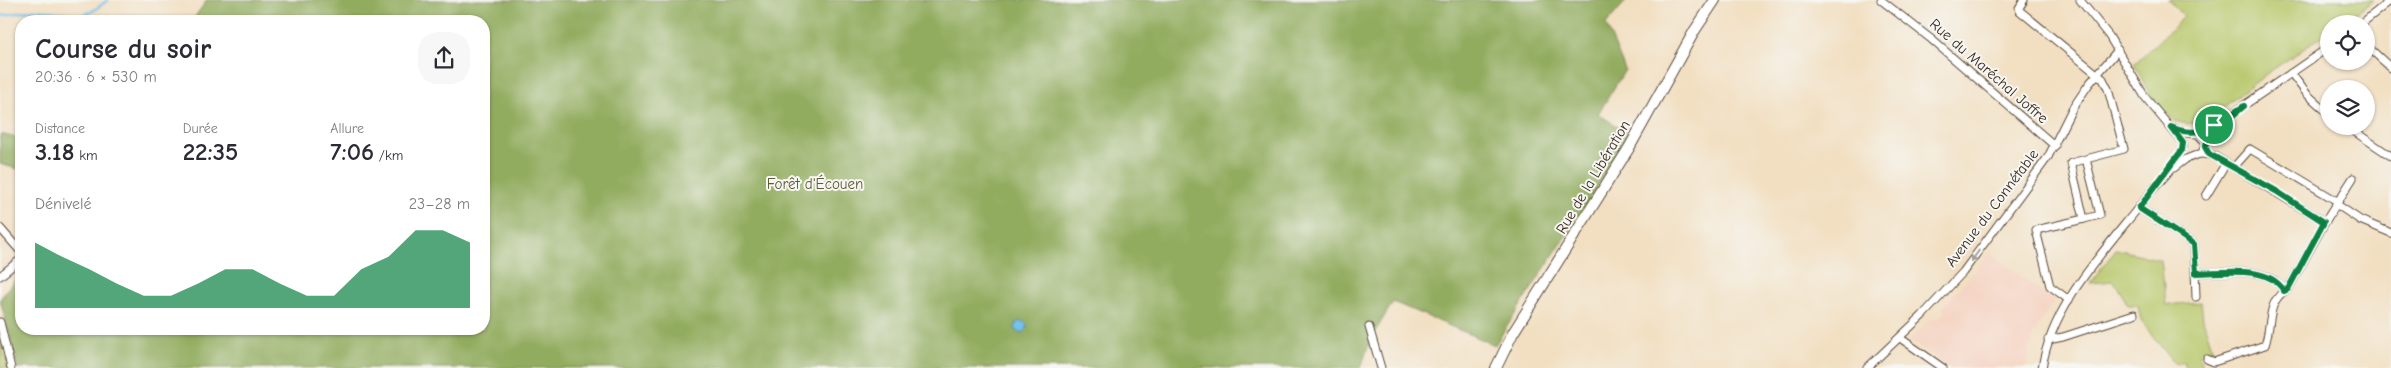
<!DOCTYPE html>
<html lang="fr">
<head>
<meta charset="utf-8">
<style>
	:root { --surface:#fff; --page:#f7f7f7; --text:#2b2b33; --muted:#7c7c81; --accent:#0b8043 }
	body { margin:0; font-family:"Comic Neue",sans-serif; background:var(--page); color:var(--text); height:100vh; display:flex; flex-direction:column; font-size:19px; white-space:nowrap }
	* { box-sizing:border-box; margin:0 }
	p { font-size:16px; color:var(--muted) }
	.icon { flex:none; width:28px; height:28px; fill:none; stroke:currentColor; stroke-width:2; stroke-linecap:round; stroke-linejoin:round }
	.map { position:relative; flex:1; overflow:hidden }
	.side { position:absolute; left:15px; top:15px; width:475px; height:320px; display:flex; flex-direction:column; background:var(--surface); border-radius:20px; box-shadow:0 1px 4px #0004 }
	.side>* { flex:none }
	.fabs { position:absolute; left:2320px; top:15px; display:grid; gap:10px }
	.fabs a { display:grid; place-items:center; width:55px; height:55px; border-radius:50%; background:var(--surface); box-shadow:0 1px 4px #0004; font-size:25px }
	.pin { position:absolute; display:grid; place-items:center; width:42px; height:42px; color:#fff; margin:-21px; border:2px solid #fff; border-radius:50%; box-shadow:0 1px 5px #0007 }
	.round { display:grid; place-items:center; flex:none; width:52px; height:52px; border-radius:20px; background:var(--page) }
	.head { display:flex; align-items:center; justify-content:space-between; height:85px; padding:0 20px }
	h1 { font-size:28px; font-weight:600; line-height:38px }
	.figures { display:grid; grid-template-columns:repeat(3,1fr); gap:8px; height:85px; padding:5px 20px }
	.figures div { display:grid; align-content:center }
	.figures b { font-size:25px; font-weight:600 }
	.figures small { font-size:14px; font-weight:400 }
	.figures p { font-size:14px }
	.chart { height:140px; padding:10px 20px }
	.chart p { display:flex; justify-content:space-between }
	.chart svg { width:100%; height:90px; margin-top:5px; fill:var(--accent); opacity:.7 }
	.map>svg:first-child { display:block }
	.built { fill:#f5d3c1 }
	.green { fill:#b8c76a; stroke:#7a7844 }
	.forest { fill:#92ac5e; stroke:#666b3e }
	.water { fill:#70c0eb; stroke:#567584 }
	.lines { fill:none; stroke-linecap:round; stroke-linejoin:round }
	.stream { stroke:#70c0eb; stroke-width:2.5 }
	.street-casing { stroke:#564536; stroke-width:9 }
	.secondary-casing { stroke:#564536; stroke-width:12 }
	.street { stroke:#fff; stroke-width:7 }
	.secondary { stroke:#fff; stroke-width:10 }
	.oneway { fill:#a79f9a }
	.route-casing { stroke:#fff; stroke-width:10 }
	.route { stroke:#0b8043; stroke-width:6 }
	.labels { text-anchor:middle; stroke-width:4; stroke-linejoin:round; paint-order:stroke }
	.street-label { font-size:15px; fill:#3b2a1e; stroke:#f6f6f2 }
	.park-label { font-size:15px; fill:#605935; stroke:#f6f6f2 }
</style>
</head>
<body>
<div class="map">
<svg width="2391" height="368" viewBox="0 0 2391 368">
	<rect width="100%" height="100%" fill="#f6f6f2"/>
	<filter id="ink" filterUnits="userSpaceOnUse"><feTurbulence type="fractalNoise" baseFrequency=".02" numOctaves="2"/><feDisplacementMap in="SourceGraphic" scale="10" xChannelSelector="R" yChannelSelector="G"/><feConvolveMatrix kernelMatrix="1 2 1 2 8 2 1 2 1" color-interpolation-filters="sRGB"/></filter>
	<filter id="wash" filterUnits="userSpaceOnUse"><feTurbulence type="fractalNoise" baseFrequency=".0096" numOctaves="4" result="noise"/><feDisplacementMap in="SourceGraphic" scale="20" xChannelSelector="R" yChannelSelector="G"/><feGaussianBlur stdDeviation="1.12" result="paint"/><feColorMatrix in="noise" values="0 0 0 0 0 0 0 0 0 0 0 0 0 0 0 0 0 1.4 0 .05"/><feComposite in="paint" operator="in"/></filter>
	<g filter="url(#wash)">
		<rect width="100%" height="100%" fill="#f2dfc1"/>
		<path class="built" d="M1990,253L2054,301L2032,337L2026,368H1952L1909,340L1931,318L1939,319L1944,312L1942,308Z"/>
		<g class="green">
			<path d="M2168,0H2374L2341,24H2329V32L2269,72L2207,120L2187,124L2174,121L2150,95L2134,64L2184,17Z"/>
			<path d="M2116,249L2161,260L2166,305L2201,302L2203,319L2213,351L2199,355L2202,368H2186L2184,361L2175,364L2141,321L2138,305H2128L2114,281L2090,283Z"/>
			<path d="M0,337L8,368H0Z"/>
		</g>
		<g class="forest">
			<path d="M207,0H1627L1606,24L1625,70L1598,114L1631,135L1495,345L1393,302L1370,340L1361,368H18L0,299L21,273V329H484V21H192Z"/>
			<path d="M0,134L21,139V170L0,164Z"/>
		</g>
		<circle class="water" cx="1021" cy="327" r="6"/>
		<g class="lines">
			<path class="stream" d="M0,16L33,10L66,13L78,17L93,11L108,0"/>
		</g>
	</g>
	<g filter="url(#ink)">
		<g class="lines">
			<g class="street-casing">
				<g id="street">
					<path d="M1881,0L1931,39L2055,146"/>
					<path d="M2024,0L2019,8L2020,11L2103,79L2108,89L2124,149L2071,163L2084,219L2036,230L2050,286L2069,300"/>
					<path d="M2080,0L2109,36L2145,97L2183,143"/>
					<path d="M2361,24L2391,0"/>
					<path d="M2366,45L2391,68"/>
					<path d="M2291,73L2307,94L2329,114"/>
					<path d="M2346,126L2391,156"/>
					<path d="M2171,127L2185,133L2198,134L2206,143L2202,153L2186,159L2174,168"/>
					<path d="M2196,133L2211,128L2329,47"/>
					<path d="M2206,143L2211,134L2223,124"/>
					<path d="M2200,154L2213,155L2325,222"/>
					<path d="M2234,167L2250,149L2337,201"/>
					<path d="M2206,196L2226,163"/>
					<path d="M2336,204L2360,220L2391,233"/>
					<path d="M2139,208L2194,244L2196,297"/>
					<path d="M2084,219L2100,215L2086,159"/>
					<path d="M0,228L21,252"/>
					<path d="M2196,273C2222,273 2269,264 2284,291"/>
					<path d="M0,276L21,259"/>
					<path d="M0,322L11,368"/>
					<path d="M1369,327L1381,368"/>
					<path d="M1900,338L1943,368"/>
					<path d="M2048,340L2063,337L2134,314"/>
					<path d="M2207,359L2214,362L2265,345C2272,326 2266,300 2288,289L2325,222L2353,178"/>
					<path d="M1867,368L1922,316L1963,272L2048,157L2072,109L2089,84L2118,50"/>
					<path d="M2042,368C2052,302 2110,245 2150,193C2161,180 2179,163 2183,146"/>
				</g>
			</g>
			<g class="secondary-casing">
				<path id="secondary" d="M1496,368L1513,333L1629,148L1695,30L1715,0"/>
			</g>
			<use href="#street" class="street"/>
			<use href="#secondary" class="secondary"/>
		</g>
		<defs><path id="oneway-solid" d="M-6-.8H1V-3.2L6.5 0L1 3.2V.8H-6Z" transform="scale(1.25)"/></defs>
		<use class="oneway" href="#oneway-solid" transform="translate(1975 256) rotate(126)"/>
	</g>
	<g class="lines" filter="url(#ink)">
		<g class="route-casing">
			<path id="route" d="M2244,106L2211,134L2205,147L2209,154L2276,191L2324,222L2288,289L2284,291C2268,264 2222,273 2196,273L2194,244L2139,208L2182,150L2183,143L2171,127C2202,141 2218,122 2244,106Z"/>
		</g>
		<use href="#route" class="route"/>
	</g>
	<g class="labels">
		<g class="street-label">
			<text transform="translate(1989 71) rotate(41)" y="5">Rue du Maréchal Joffre</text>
			<text transform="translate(1593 177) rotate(-59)" y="5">Rue de la Libération</text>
			<text transform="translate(1992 208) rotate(-53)" y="5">Avenue du Connétable</text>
		</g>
		<g class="park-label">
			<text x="815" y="189">Forêt d'Écouen</text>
		</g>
	</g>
</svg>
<div class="fabs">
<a><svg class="icon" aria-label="locate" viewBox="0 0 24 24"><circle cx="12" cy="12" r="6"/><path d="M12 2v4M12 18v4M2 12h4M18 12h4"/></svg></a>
<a><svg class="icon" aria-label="layers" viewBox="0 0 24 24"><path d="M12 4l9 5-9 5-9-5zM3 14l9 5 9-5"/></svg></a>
</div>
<div class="pin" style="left:2214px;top:125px;background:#1e9e55"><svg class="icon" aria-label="arrive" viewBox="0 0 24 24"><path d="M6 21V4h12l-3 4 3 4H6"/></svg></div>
<section class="side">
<div class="head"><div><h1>Course du soir</h1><p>20:36 · 6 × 530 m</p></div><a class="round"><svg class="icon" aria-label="share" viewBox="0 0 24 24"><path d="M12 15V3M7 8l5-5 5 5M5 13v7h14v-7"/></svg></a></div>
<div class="figures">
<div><p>Distance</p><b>3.18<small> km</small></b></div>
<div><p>Durée</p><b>22:35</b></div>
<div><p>Allure</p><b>7:06<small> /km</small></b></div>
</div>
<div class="chart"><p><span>Dénivelé</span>23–28 m</p>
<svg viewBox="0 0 160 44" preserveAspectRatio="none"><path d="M0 44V12L10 19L20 25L30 32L40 38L50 38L60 32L70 25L80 25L90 32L100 38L110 38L120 25L130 19L140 6L150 6L160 12V44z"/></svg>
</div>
</section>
</div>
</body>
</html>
